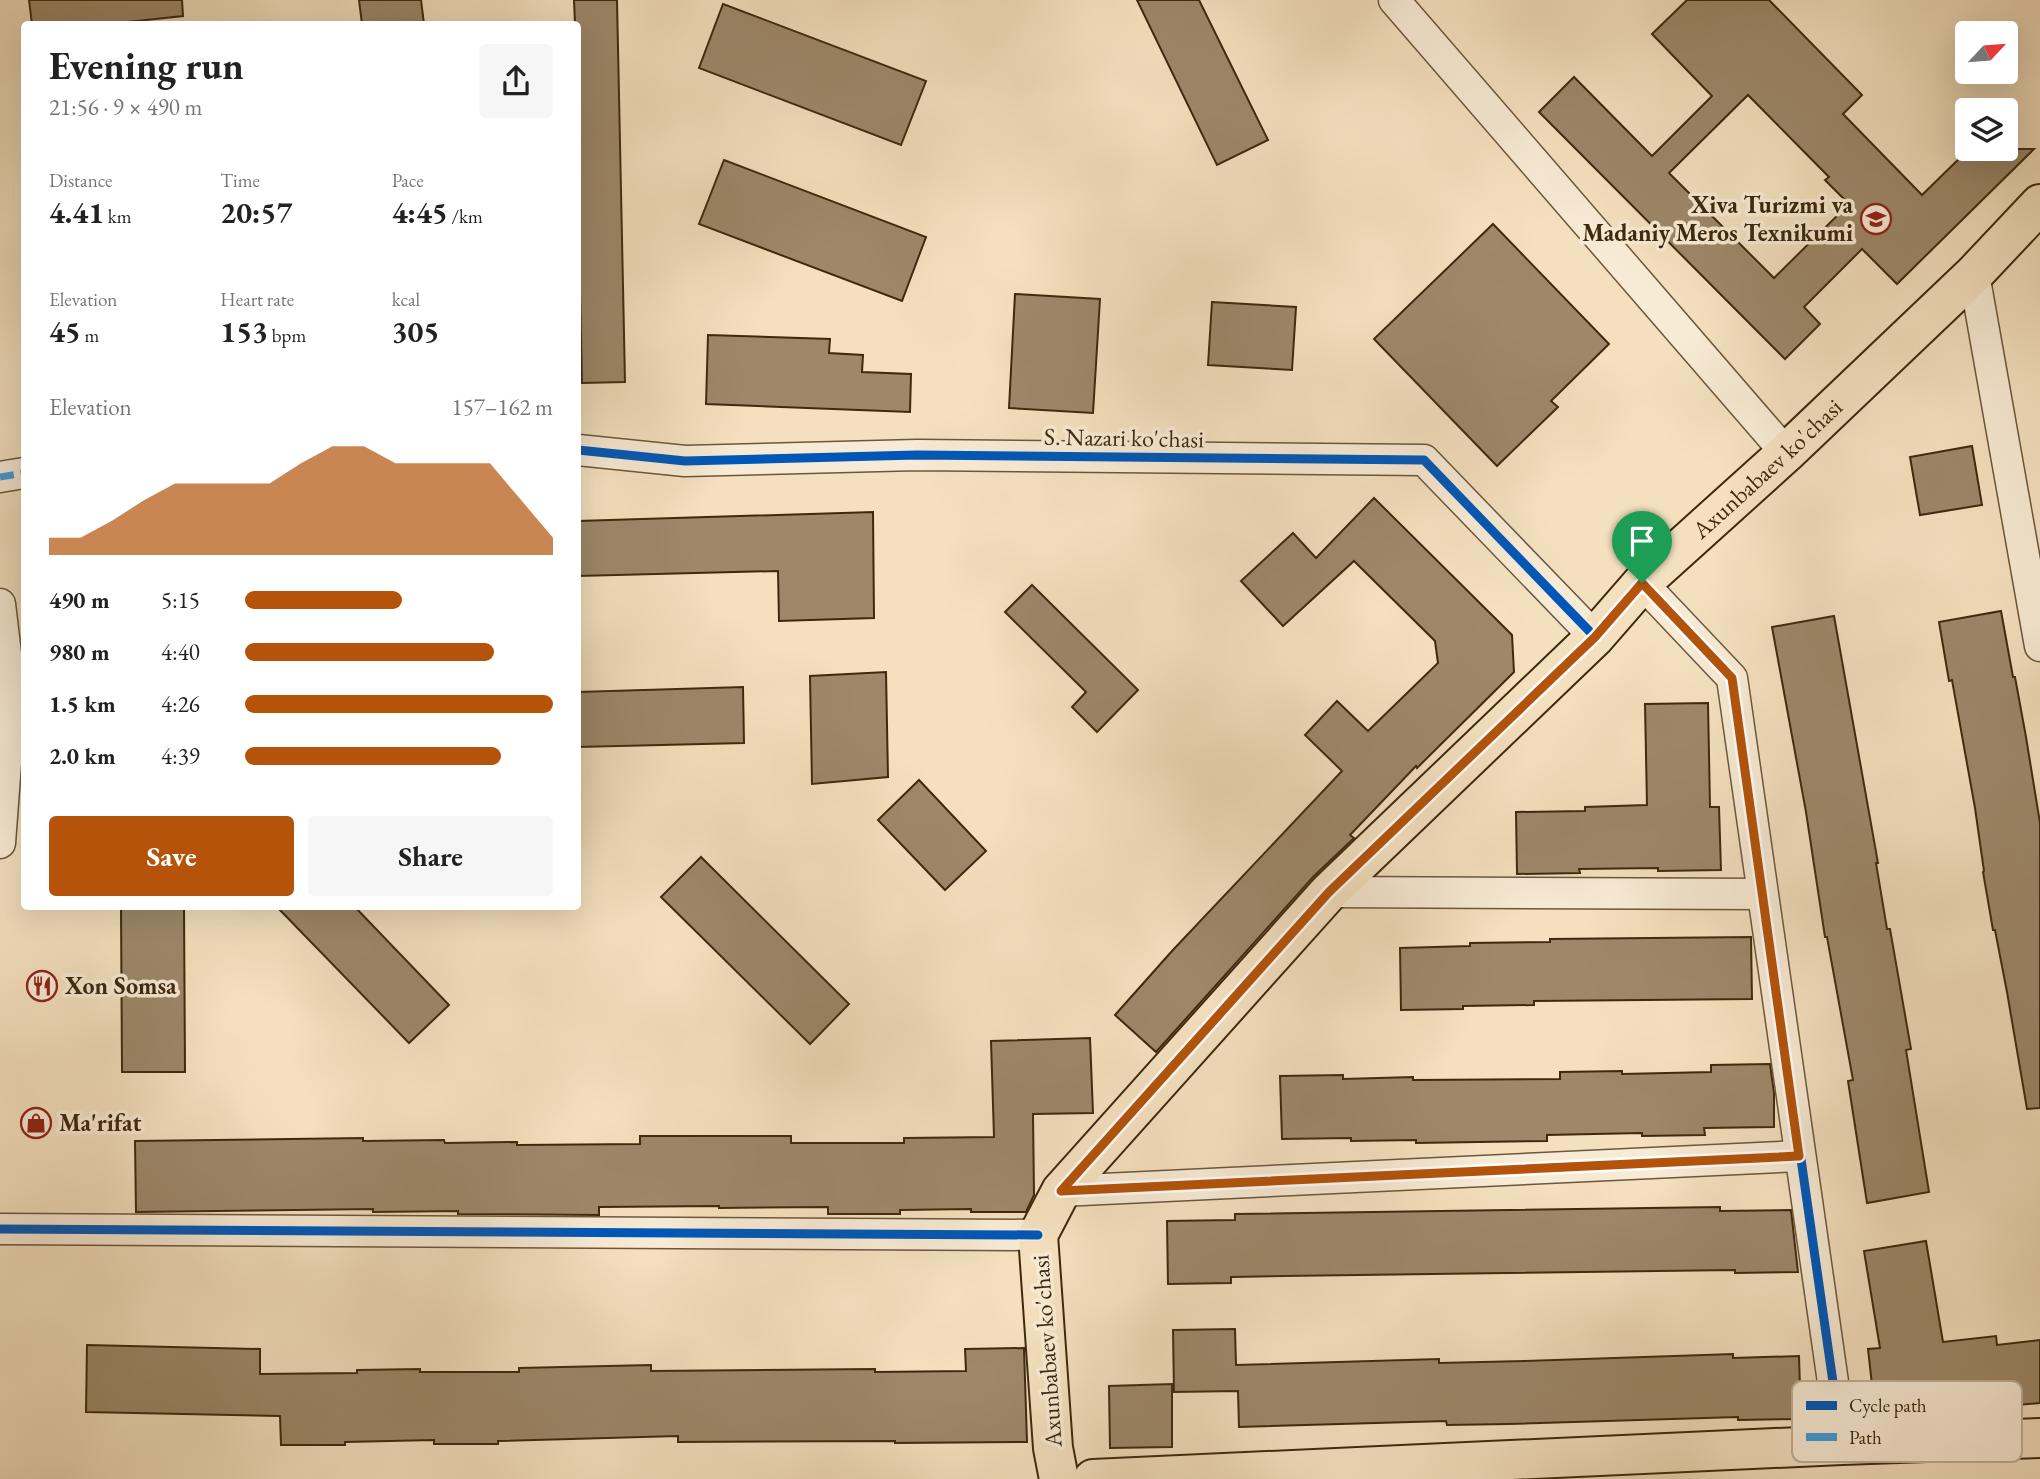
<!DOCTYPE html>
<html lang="en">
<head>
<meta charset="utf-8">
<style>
	:root { --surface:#fff; --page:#f6f6f6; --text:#222; --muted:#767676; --accent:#b45309 }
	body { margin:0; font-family:"EB Garamond",serif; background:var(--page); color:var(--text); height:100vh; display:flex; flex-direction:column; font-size:26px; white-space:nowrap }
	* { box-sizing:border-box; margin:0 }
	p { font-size:23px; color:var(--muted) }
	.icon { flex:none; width:38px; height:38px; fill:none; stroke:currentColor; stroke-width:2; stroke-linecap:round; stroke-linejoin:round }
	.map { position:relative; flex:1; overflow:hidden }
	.panel { position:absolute; left:21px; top:21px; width:560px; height:889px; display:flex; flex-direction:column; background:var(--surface); border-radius:7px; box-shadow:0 7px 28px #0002 }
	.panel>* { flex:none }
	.needle { width:46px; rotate:64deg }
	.tools { position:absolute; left:1955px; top:21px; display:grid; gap:14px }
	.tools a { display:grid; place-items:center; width:63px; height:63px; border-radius:7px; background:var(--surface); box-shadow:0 7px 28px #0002; font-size:35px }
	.pin { position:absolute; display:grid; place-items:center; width:60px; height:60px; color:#fff; margin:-72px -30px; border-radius:50% 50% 50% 0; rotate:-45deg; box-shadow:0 0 7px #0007 }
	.pin .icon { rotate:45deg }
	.round { display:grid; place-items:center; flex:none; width:74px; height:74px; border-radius:7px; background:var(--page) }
	.head { display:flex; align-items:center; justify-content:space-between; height:119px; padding:0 28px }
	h1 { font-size:38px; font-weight:700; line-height:52px }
	.metrics { display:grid; grid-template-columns:repeat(3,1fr); gap:10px; height:119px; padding:7px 28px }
	.metrics div { display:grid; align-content:center }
	.metrics b { font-size:30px; font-weight:700 }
	.metrics small { font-size:19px; font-weight:400 }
	.metrics p { font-size:19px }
	.chart { height:196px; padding:14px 28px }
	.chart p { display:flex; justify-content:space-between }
	.chart svg { width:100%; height:126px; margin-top:7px; fill:var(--accent); opacity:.7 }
	.action { display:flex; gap:14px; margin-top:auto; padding:14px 28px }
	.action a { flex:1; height:80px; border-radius:7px; background:var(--accent); color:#fff; font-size:28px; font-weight:700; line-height:80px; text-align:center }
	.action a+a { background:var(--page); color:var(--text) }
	ul { padding:0 28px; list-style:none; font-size:23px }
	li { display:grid; grid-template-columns:112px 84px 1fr; align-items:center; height:52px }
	li i { height:18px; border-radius:9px; background:var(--accent) }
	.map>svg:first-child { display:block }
	.building { fill:#9d886a; stroke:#3e290e; stroke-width:2; fill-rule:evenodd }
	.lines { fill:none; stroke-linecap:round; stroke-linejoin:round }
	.street-casing { stroke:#6c573a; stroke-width:33 }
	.primary-casing { stroke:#3e290e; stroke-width:42 }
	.street { stroke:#f8ebd5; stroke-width:30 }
	.primary { stroke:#f4e0bf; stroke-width:38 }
	.quiet { stroke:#3f9cde; stroke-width:7; stroke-dasharray:14 7; stroke-linecap:butt }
	.cycleway-casing { stroke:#f8ebd5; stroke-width:13 }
	.cycleway { stroke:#0057b8; stroke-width:9 }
	.route-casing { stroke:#fff; stroke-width:14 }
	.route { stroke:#b45309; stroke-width:9 }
	.labels { text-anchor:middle; stroke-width:7; stroke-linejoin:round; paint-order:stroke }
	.poi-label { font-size:24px; font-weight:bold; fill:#3e290e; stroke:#f8ebd5; text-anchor:start }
	.street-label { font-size:24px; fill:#3e290e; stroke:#f8ebd5 }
	.key { fill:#f8ebd5; stroke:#c0b199; stroke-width:2 }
	.key-label { font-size:19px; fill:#3e290e }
</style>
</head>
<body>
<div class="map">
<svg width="2040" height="1479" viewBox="0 0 2040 1479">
	<rect width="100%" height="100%" fill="#f4e0bf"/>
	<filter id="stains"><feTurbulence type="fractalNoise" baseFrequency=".00286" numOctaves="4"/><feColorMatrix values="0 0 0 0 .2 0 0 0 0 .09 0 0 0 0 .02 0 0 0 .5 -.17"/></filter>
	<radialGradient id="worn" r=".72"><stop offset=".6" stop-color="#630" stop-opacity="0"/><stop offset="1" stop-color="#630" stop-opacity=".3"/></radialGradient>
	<g class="building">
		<path d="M29,0H182L183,16L109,24H32Z"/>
		<path d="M359,0H421L424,24H362Z"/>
		<path d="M574,0H617L625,382L582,383L578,199V24H575Z"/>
		<path d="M1137,0H1199L1268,140L1217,165Z"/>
		<path d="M1687,0H1769L1862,95L1843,114L1922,195L1969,149H2034L1897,284L1862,249L1804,307L1820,324L1785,359L1539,112L1574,77L1652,156L1712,96L1652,34ZM1748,95L1829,177L1825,180L1849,204L1774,278L1669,173Z"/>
		<path d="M723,4L926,81L901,145L699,68Z"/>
		<path d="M724,160L926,237L902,301L699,224Z"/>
		<path d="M1493,224L1609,344L1551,401L1558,407L1497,466L1374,339Z"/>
		<path d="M1015,294L1100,299L1093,413L1009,408Z"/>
		<path d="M1212,302L1296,307L1292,370L1208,365Z"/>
		<path d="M708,335L830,339L829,353L863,355L862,372L911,374L910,412L706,404Z"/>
		<path d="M1972,446L1982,505L1920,515L1910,457Z"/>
		<path d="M1374,498L1512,635L1514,672L1417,768L1416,766L1350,835L1354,838L1313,877L1156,1052L1115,1015L1172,951L1342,771L1305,735L1337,701L1368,731L1438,663L1435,641L1354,561L1283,626L1241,581L1293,533L1316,558Z"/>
		<path d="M873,512L874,618L779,621L778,571L578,576V521Z"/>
		<path d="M1032,585L1138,690L1097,732L1072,707L1086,692L1005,612Z"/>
		<path d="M2001,611L2013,677H2015L2026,737L2040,823V1108L2027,1109L2007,992L1995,930H1993L1983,872L1984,871L1975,808L1952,680L1949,681L1939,622Z"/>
		<path d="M1834,616L1878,863H1876L1887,929H1890L1911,1049L1906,1050L1929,1192L1867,1203L1848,1081L1853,1080L1827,937H1825L1806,812L1772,627Z"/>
		<path d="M886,672L888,777L812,784L810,676Z"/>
		<path d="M743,687L744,743L578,747V692Z"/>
		<path d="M1708,703L1710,807H1719L1721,870L1658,871V868L1579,869L1580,873L1517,874L1516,812L1585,811V807L1647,805L1645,704Z"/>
		<path d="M919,780L986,851L945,890L878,820Z"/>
		<path d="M701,857L849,1004L810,1044L661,897Z"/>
		<path d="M121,906H184L185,1072H122Z"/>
		<path d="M276,906H354L449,1005L409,1043Z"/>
		<path d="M1751,937L1752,999L1534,1001V1005L1463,1006V1009L1401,1010L1400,948L1470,946V943L1550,942V939Z"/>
		<path d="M1090,1038L1093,1113L1033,1114L1034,1195L1026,1212H971V1209L900,1210V1214H828V1207L719,1208V1206L599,1207V1215L458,1214V1211L373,1212V1209L136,1212L135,1141L363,1138V1141L444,1140L445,1143L517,1142V1145L640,1144V1136H791V1143H904V1138L994,1137L991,1041Z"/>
		<path d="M1770,1064L1774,1093V1127L1704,1128L1705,1135L1642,1136V1133L1547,1135V1141L1416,1143V1140L1351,1141V1138L1282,1139L1280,1076L1343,1075V1079L1413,1077V1080L1560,1079V1072L1622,1071V1074L1711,1072V1065Z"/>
		<path d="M1720,1207V1211L1791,1210L1798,1272L1735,1273V1270L1283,1276L1231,1277V1283L1168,1284L1167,1221L1235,1220V1214Z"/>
		<path d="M1926,1241L1943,1342L1996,1336L1997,1345L2040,1340V1403L2007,1406L2006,1398L1875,1412L1868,1349L1880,1348L1864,1251Z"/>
		<path d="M1235,1329L1236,1365L1439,1359V1363L1525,1361L1733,1354V1358L1799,1356L1801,1419L1738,1420V1417L1509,1424L1447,1425L1446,1421L1239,1427L1238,1391L1174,1392L1173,1330Z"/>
		<path d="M87,1345L260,1349V1374L357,1373V1370L420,1369V1372H519V1368L651,1365V1371L875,1369V1372L966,1371L965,1349L1024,1348L1027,1442L895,1443V1441L678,1442V1436L498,1441V1444H434V1440L345,1442V1445H281L280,1416L86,1412Z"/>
		<path d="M1172,1384V1447L1110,1448L1109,1386Z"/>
	</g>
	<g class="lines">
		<g class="street-casing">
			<g id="street">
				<path d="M1394,0L1786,453"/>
				<path d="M1974,274L2040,646"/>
				<path d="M578,450L685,461L917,455L1424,460L1595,637"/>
				<path d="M0,477L24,473"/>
				<path d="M1642,583L1732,678L1842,1445"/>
				<path d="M0,604L11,696L0,843"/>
				<path d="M1329,892L1762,894"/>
				<path d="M1061,1191L1799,1156"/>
				<path d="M0,1229L1038,1235"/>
			</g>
		</g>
		<g class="primary-casing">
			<g id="primary">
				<path id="s1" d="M1059,1479L1053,1448L1038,1235L1061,1191L1329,892L1595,637L1642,583L1786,453L1974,274L2040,204"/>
				<path d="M1093,1479L1842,1445L2040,1438"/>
			</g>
		</g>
		<use href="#street" class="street"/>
		<use href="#primary" class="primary"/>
		<path class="quiet" d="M0,477L24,473"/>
		<g class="cycleway-casing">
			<g id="cycleway">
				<path d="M578,450L685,461L917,455L1424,460L1595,637"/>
				<path d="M1642,583L1732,678L1842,1445"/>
				<path d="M0,1229L1038,1235"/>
			</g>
		</g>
		<use href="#cycleway" class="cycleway"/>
	</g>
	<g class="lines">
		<g class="route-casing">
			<path id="route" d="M1642,583L1732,678L1799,1156L1061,1191L1329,892L1595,637Z"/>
		</g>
		<use href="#route" class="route"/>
	</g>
	<defs>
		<g id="school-ring" transform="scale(1.575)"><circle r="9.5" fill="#f8ebd5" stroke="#8f2418" stroke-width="1.5"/><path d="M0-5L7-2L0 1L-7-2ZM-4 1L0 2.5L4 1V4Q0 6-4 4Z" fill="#8f2418"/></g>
		<g id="restaurant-ring" transform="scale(1.575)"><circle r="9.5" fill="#f8ebd5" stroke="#8f2418" stroke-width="1.5"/><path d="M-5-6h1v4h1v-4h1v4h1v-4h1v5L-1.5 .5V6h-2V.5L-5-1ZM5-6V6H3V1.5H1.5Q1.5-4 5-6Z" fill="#8f2418"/></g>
		<g id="shop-ring" transform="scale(1.575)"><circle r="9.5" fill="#f8ebd5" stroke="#8f2418" stroke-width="1.5"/><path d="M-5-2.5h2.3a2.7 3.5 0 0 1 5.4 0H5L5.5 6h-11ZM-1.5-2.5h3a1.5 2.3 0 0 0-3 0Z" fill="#8f2418"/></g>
	</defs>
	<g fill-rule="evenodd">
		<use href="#school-ring" x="1876" y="219"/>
		<use href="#restaurant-ring" x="42" y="986"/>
		<use href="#shop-ring" x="36" y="1123"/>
	</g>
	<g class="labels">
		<g class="poi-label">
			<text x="1853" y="213" text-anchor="end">Xiva Turizmi va<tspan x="1853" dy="28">Madaniy Meros Texnikumi</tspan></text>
			<text x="65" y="994">Xon Somsa</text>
			<text x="59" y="1131">Ma'rifat</text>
		</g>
		<g class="street-label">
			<text transform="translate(1124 438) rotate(1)" y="8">S. Nazari ko'chasi</text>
			<text dy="8" stroke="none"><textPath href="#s1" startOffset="1306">Axunbabaev ko'chasi</textPath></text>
			<text transform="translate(1047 1351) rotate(-94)" y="8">Axunbabaev ko'chasi</text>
		</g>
	</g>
	<rect x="1792" y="1381" width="230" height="81" rx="10" class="key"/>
	<rect x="1806" y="1401" width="31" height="9" fill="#0057b8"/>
	<rect x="1806" y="1433" width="31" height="8" fill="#3f9cde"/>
	<g class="key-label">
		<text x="1849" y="1412">Cycle path</text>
		<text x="1849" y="1444">Path</text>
	</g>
	<rect width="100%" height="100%" filter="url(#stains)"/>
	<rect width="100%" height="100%" fill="url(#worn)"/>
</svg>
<div class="tools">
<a><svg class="needle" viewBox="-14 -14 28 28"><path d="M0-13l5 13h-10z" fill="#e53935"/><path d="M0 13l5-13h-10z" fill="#767676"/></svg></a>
<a><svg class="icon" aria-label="layers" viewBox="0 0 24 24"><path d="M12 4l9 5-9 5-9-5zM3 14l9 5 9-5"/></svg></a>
</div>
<div class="pin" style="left:1642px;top:583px;background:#1e9e55"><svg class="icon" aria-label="arrive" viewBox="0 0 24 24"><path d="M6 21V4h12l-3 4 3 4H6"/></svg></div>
<section class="panel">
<div class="head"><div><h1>Evening run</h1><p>21:56 · 9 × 490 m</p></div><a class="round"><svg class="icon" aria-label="share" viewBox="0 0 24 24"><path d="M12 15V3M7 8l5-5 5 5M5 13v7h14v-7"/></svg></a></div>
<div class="metrics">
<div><p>Distance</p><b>4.41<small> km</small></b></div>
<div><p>Time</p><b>20:57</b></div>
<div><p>Pace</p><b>4:45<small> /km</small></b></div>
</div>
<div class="metrics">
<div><p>Elevation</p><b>45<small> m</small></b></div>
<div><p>Heart rate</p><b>153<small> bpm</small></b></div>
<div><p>kcal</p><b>305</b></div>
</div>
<div class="chart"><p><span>Elevation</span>157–162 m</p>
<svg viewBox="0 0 160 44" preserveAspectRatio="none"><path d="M0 44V38L10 38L20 32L30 25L40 19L50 19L60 19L70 19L80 12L90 6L100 6L110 12L120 12L130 12L140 12L150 25L160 38V44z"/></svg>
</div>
<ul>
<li><b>490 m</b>5:15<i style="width:51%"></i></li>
<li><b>980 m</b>4:40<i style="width:81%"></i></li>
<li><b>1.5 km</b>4:26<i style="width:100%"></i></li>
<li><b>2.0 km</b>4:39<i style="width:83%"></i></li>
</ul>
<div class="action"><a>Save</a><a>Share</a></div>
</section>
</div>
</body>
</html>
